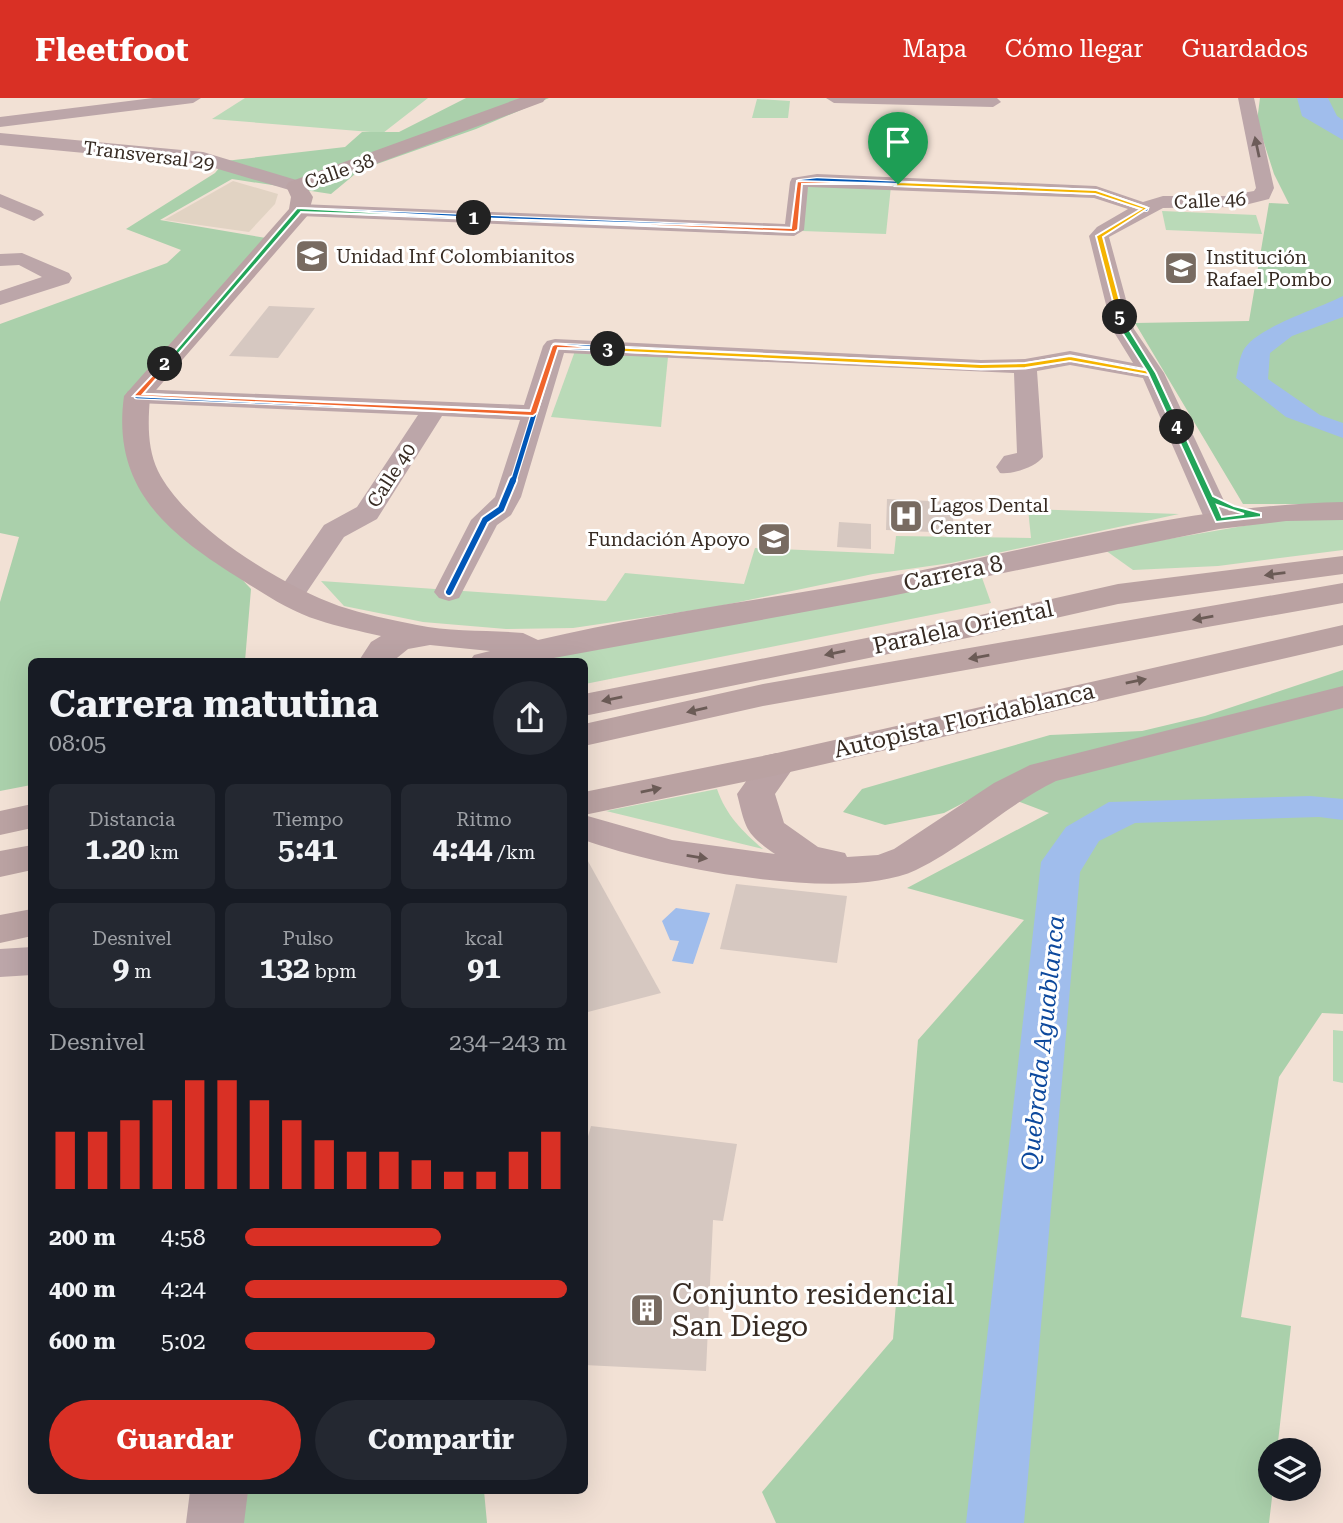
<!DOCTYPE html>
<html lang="es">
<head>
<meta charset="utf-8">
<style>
	:root { --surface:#171b24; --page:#242831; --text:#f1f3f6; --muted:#9ea1a6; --accent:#d93025 }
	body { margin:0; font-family:"Roboto Serif",serif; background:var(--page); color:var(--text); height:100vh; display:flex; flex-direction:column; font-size:26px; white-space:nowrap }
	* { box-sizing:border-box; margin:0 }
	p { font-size:23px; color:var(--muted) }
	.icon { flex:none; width:38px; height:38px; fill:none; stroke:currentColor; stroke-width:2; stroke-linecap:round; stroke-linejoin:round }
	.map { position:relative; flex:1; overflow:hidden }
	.sheet { position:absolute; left:28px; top:560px; width:560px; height:836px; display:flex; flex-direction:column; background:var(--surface); border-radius:10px; box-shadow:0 7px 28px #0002 }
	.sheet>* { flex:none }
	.fabs { position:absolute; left:1258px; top:1340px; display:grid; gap:14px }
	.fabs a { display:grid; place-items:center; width:63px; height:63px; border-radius:50%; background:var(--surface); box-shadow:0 7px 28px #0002; font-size:35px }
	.pin { position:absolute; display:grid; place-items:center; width:60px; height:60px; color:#fff; margin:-72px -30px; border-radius:50% 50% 50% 0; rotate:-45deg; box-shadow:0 0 7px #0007 }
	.pin .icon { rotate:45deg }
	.km { position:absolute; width:35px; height:35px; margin:-18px; border-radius:50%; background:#222; color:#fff; font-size:19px; line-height:35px; text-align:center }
	.round { display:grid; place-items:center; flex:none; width:74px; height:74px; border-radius:37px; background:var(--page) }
	.summary { display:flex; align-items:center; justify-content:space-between; height:119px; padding:0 21px }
	h1 { font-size:38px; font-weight:700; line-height:52px }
	.metrics { display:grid; grid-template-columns:repeat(3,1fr); gap:10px; height:119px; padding:7px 21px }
	.metrics div { display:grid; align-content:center; border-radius:10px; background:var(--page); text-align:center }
	.metrics b { font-size:30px; font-weight:700 }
	.metrics small { font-size:19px; font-weight:400 }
	.metrics p { font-size:19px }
	.chart { height:196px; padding:14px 21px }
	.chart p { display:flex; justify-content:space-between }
	.chart svg { width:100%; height:126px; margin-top:7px; stroke:var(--accent); stroke-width:6 }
	.primary-button { display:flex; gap:14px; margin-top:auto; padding:14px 21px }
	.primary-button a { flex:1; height:80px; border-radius:42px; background:var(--accent); color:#fff; font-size:28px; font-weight:700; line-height:80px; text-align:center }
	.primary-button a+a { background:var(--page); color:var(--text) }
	ul { padding:0 21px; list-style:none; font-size:23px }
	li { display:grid; grid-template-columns:112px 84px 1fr; align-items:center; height:52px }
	li i { height:18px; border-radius:9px; background:var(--accent) }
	header { display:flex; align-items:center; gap:42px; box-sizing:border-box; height:98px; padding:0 35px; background:var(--accent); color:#fff }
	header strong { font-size:33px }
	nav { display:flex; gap:38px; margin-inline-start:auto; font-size:24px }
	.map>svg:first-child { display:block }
	.commercial { fill:#e1d3c3 }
	.green { fill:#badab8 }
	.forest { fill:#aad0ab }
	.water { fill:#a0bdec }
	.building { fill:#d6c8c1 }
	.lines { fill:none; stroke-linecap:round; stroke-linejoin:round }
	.minor { fill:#bca6a9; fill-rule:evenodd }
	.tertiary { fill:#bca6a9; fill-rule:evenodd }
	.secondary { fill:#bba3a5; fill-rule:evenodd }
	.trunk { fill:#baa2a2; fill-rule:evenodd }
	.cycleway-far2-casing { stroke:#fff; stroke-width:6 }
	.cycleway-far1-casing { stroke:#fff; stroke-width:7 }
	.cycleway-casing { stroke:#fff; stroke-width:10 }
	.cycleway-far2 { stroke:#0057b8; stroke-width:3.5 }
	.cycleway-far1 { stroke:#0057b8; stroke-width:4.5 }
	.cycleway { stroke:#0057b8; stroke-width:6 }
	.oneway { fill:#6c5c59 }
	.oneway2 { fill:#6b5b56 }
	.oneway3 { fill:#6c5b57 }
	.split-1 { fill:#f0652b; stroke:#fff; stroke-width:2 }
	.split-2 { fill:#22a559; stroke:#fff; stroke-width:2 }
	.split-3 { fill:#f0652b; stroke:#fff; stroke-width:2 }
	.split-4 { fill:#f5b400; stroke:#fff; stroke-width:2 }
	.split-5 { fill:#22a559; stroke:#fff; stroke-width:2; fill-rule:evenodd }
	.split-6 { fill:#f5b400; stroke:#fff; stroke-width:2 }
	.labels { text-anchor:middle; stroke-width:6; stroke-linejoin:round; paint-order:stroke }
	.far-street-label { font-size:19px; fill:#372b23; stroke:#fff }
	.far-poi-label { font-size:19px; fill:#372b23; stroke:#fff; text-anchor:start }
	.street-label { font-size:23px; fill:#372b23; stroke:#fff }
	.water-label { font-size:24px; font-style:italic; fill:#0d499d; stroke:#fff }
	.near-poi-label { font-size:28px; fill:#372b23; stroke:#fff; text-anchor:start }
</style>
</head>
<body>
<header>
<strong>Fleetfoot</strong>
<nav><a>Mapa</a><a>Cómo llegar</a><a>Guardados</a></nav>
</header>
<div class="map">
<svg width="1343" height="1425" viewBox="0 0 1343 1425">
	<rect width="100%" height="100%" fill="#f2e1d5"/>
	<path class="commercial" d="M233,83L278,96L275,106L249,134L164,122Z"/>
	<g class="green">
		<path d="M245,0H428L383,35L212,21Z"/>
		<path d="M757,1L790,3L788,20H752Z"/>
		<path d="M808,85L891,88L886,136L802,133Z"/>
		<path d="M1162,113L1256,117L1262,136L1166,132Z"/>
		<path d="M575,253L668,259L661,329L551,319Z"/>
		<path d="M1028,411L1179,416L951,465L873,476L715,509L573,530L506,531L423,524L344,508L321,483L606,503L625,475L744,486L755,450L894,456L896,438L1031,440Z"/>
		<path d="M1301,418L1343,419V452L1218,468L1133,472L1105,452Z"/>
		<path d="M980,474L991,505L585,586L584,564H512Z"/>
		<path d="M717,691C726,717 742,733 763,751L606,713Z"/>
		<path d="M1333,932L1343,933V985L1333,983Z"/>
	</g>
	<g class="forest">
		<path d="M466,0H549L476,31L360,72L331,96L232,81L160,122L272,141L158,285L144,318L147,380L251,491L245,563L32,564L31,687L0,693V504L19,439L0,435V226L167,165L181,152L126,131L215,75L225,63L345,49L362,34H399Z"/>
		<path d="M1260,0H1343V406H1243L1135,225L1249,223L1269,105L1289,106L1274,76L1257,23Z"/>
		<path d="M1343,572V916L1322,915L1279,979L1241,1219L1291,1228L1277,1353H1270V1391H1273L1269,1425H776L762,1394L893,1241L918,942L1024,822L907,790L1049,715L988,692L944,715L885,727L843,714L862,691L1050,637L1142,633L1205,618Z"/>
		<path d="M246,1393H484L487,1425H242Z"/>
	</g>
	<g class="water">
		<path d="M1297,0H1328L1337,18L1343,22V42L1302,18Z"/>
		<path d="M1343,198V219L1292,238L1270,255L1268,281L1320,317L1343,325V340L1286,319L1236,280C1238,272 1239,261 1243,253C1254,230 1318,211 1343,198Z"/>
		<path d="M1310,698L1343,701V722L1319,719L1135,725L1099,743L1080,774L1024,1425H966L1041,764L1066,729L1109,704Z"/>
		<path d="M676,810L710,815L693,866L672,863L679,843L670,842L662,823Z"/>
	</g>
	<g class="building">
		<path d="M269,208L315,210L278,260L229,258Z"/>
		<path d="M887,401L952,404L954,435L886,432Z"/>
		<path d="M839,424L871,426V451L837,449Z"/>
		<path d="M584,756L661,895L584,915Z"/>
		<path d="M736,786L847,798L837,865L720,851Z"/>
		<path d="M591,1028L737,1046L723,1123L713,1122L706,1273L584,1267V1052Z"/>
	</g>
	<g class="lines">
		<g class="minor">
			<path d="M153,0H201L193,5L0,29V19Z"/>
			<path d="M826,0H997L1001,4L993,9L834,5Z"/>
			<path d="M1238,0H1254L1274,90L1269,101L1237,109L1163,110L1109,139L1134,231L1164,275L1233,422L1229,428H1209L1205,422L1143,280L1070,267L1037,273L1043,359C1036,369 1011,377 1000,375L996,369L1004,358L1017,355L1014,275L564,255L521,399L511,417L497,427L459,500L449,503L439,500L434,494L471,422L495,399L520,322L442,318L377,421L344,439L300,504L290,507L280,504L275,498L324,427L357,409L418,317L137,305L128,303L125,298L128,293L137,291L524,307L543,248L547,243L555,241L981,262L1025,261L1070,253L1133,265L1112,231L1089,138L1097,129L1128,111L1094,100L808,89L804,132L794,138L300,118L290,112L300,106L785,126L790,84L792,80L817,76L1096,88L1143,104L1163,98H1225L1254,93L1256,90Z"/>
			<path d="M0,96L41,113L44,117L34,123L0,109Z"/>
			<path d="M22,155L69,175L72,180L69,185L0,207V193L42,179L19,167L0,168V156Z"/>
		</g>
		<g class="tertiary">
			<path d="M0,35L203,54L303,84L306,88L296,94L201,66L0,47Z"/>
			<path d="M32,849V877L0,879V851Z"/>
			<path d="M190,1393H248L244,1425H186Z"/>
		</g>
		<g class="secondary">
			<path d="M520,0H546L543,4L308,91L313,99L308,117L150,299C148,324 147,350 158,373C186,429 281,487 339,508C364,516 391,522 417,527C450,534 489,532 523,535L538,542C653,515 772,501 888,479C1038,450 1189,407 1343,404V422L1286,423L1219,431L886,499L532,564H469L474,557L490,553L430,547L408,551L392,564H358L371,544L381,538C360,533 338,529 318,522C291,514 266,497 242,482C170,437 111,392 124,298L289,111L291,99L286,88L289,84Z"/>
			<path d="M1343,588V610L1056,683C1006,707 966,748 916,772C844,806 659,769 584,742V717L672,742L775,756C745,735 746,731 737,696L764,658L777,655L790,658L796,666L775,696L784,725L818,749L845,755L847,759L878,757L894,751L994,685L1030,667Z"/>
		</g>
		<g class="trunk">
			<path d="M1343,458V476L1118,506L967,540L584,618V596L967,520L1118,486Z"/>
			<path d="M1343,485V505L763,608L584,648V626L763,586Z"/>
			<path d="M1343,527V547L777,677L584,717V694L777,655Z"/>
			<path d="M32,706V730L0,737V713Z"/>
			<path d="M32,747V772L0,779V753Z"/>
			<path d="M32,811V838L0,845V817Z"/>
		</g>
		<g class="cycleway-far2-casing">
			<path id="cycleway-far2" d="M300,112L794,132L799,84L817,82L1096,94L1146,111"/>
		</g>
		<g class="cycleway-far1-casing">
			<g id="cycleway-far1">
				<path d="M137,298L533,315"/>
				<path d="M513,384L555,248L981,269L1025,268L1070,260L1152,275"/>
			</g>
		</g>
		<g class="cycleway-casing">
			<path id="cycleway" d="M449,494L485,422L501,411L513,382"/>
		</g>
		<use href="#cycleway-far2" class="cycleway-far2"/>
		<use href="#cycleway-far1" class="cycleway-far1"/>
		<use href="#cycleway" class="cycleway"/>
	</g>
	<defs><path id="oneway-solid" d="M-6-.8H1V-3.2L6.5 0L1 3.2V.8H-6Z" transform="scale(1.75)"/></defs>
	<use class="oneway" href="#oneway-solid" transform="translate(1257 49) rotate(-102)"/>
	<g class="oneway2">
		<use href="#oneway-solid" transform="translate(1275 476) rotate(173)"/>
		<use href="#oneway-solid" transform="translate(1203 520) rotate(170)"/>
		<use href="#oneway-solid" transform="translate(835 555) rotate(169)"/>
		<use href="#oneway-solid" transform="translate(979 559) rotate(170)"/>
		<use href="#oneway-solid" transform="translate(1136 583) rotate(-12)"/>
		<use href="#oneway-solid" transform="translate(612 601) rotate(168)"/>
		<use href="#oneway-solid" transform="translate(697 612) rotate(167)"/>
		<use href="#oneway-solid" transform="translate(651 692) rotate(-12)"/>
	</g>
	<use class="oneway3" href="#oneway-solid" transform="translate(697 759) rotate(9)"/>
	<path class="split-1" d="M797,83L901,86H802L798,132L794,134L471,120L791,130Z"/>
	<path class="split-2" d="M297,110L477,120L301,114L168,268H162Z"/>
	<path class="split-3" d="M555,246L611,251L558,250L537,315L533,318L133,298L165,264L169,266L143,296L530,313L552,248Z"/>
	<path class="split-4" d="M608,249L981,266L1025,265L1070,258L1155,274L1181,329H1173L1149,277L1070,263L1025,270L981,271L605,253Z"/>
	<path class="split-5" d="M1120,217L1156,275L1213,398L1234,408L1261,415V419L1216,424L1148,275L1120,231L1117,219ZM1217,407L1244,416L1222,419Z"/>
	<path class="split-6" d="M898,84L1096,92L1148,110L1103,139L1124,219H1117L1096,138L1141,111L1095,96L895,88Z"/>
	<defs>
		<g id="school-square" transform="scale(1.75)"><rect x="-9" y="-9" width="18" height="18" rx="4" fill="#786b61" stroke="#fff"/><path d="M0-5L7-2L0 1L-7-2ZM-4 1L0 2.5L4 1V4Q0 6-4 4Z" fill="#fff"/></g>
		<g id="hospital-square" transform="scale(1.75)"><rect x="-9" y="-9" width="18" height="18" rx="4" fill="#786b61" stroke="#fff"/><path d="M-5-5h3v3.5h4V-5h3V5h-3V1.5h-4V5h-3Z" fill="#fff"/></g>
		<g id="building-square" transform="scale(1.75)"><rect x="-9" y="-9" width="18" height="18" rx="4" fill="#786b61" stroke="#fff"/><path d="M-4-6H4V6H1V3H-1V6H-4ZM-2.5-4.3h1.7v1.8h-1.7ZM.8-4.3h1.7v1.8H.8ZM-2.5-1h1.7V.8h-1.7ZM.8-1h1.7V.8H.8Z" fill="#fff"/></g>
	</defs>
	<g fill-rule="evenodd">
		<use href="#school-square" x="312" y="158"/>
		<use href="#school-square" x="1181" y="170"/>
		<use href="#hospital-square" x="906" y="418"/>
		<use href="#school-square" x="774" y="441"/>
		<use href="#building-square" x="647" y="1212"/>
	</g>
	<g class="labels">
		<g class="far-street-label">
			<text transform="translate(149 57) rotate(7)" y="7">Transversal 29</text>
			<text transform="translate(339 73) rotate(-19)" y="7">Calle 38</text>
			<text transform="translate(1210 102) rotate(-3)" y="7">Calle 46</text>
			<text transform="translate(391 377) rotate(-57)" y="7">Calle 40</text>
		</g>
		<g class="far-poi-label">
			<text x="336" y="165">Unidad Inf Colombianitos</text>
			<text x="1206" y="166">Institución<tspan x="1206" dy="22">Rafael Pombo</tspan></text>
			<text x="930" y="414">Lagos Dental<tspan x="930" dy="22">Center</tspan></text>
			<text x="750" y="448" text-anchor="end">Fundación Apoyo</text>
		</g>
		<g class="street-label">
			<text transform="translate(953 475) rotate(-12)" y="8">Carrera 8</text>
			<text transform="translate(963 529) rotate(-12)" y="8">Paralela Oriental</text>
			<text transform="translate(964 622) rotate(-13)" y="8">Autopista Floridablanca</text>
		</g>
		<g class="water-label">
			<text transform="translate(1043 945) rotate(-84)" y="8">Quebrada Aguablanca</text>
		</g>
		<g class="near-poi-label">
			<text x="672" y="1206">Conjunto residencial<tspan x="672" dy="32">San Diego</tspan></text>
		</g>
	</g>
</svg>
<div class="fabs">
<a><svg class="icon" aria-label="layers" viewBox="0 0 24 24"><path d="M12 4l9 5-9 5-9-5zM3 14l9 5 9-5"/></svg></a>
</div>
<div class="pin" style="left:898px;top:86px;background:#1e9e55"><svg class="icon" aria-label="arrive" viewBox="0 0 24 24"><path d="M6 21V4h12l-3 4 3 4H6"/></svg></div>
<b class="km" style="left:474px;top:120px">1</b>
<b class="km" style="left:165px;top:266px">2</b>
<b class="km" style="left:608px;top:251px">3</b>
<b class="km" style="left:1177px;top:329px">4</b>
<b class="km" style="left:1120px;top:219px">5</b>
<section class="sheet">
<div class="summary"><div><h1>Carrera matutina</h1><p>08:05</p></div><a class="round"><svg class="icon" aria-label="share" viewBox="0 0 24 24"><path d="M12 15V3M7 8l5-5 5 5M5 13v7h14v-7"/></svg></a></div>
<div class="metrics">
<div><p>Distancia</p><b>1.20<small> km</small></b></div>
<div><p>Tiempo</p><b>5:41</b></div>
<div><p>Ritmo</p><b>4:44<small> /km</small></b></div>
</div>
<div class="metrics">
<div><p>Desnivel</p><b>9<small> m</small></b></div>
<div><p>Pulso</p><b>132<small> bpm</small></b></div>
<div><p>kcal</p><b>91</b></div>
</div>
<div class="chart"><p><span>Desnivel</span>234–243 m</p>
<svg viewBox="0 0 160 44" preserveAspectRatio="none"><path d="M5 44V24M15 44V24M25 44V20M35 44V13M45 44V6M55 44V6M65 44V13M75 44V20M85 44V27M95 44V31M105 44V31M115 44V34M125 44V38M135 44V38M145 44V31M155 44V24"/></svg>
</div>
<ul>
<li><b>200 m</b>4:58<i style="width:61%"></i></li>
<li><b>400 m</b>4:24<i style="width:100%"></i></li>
<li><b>600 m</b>5:02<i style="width:59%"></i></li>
</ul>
<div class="primary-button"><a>Guardar</a><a>Compartir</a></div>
</section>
</div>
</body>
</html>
